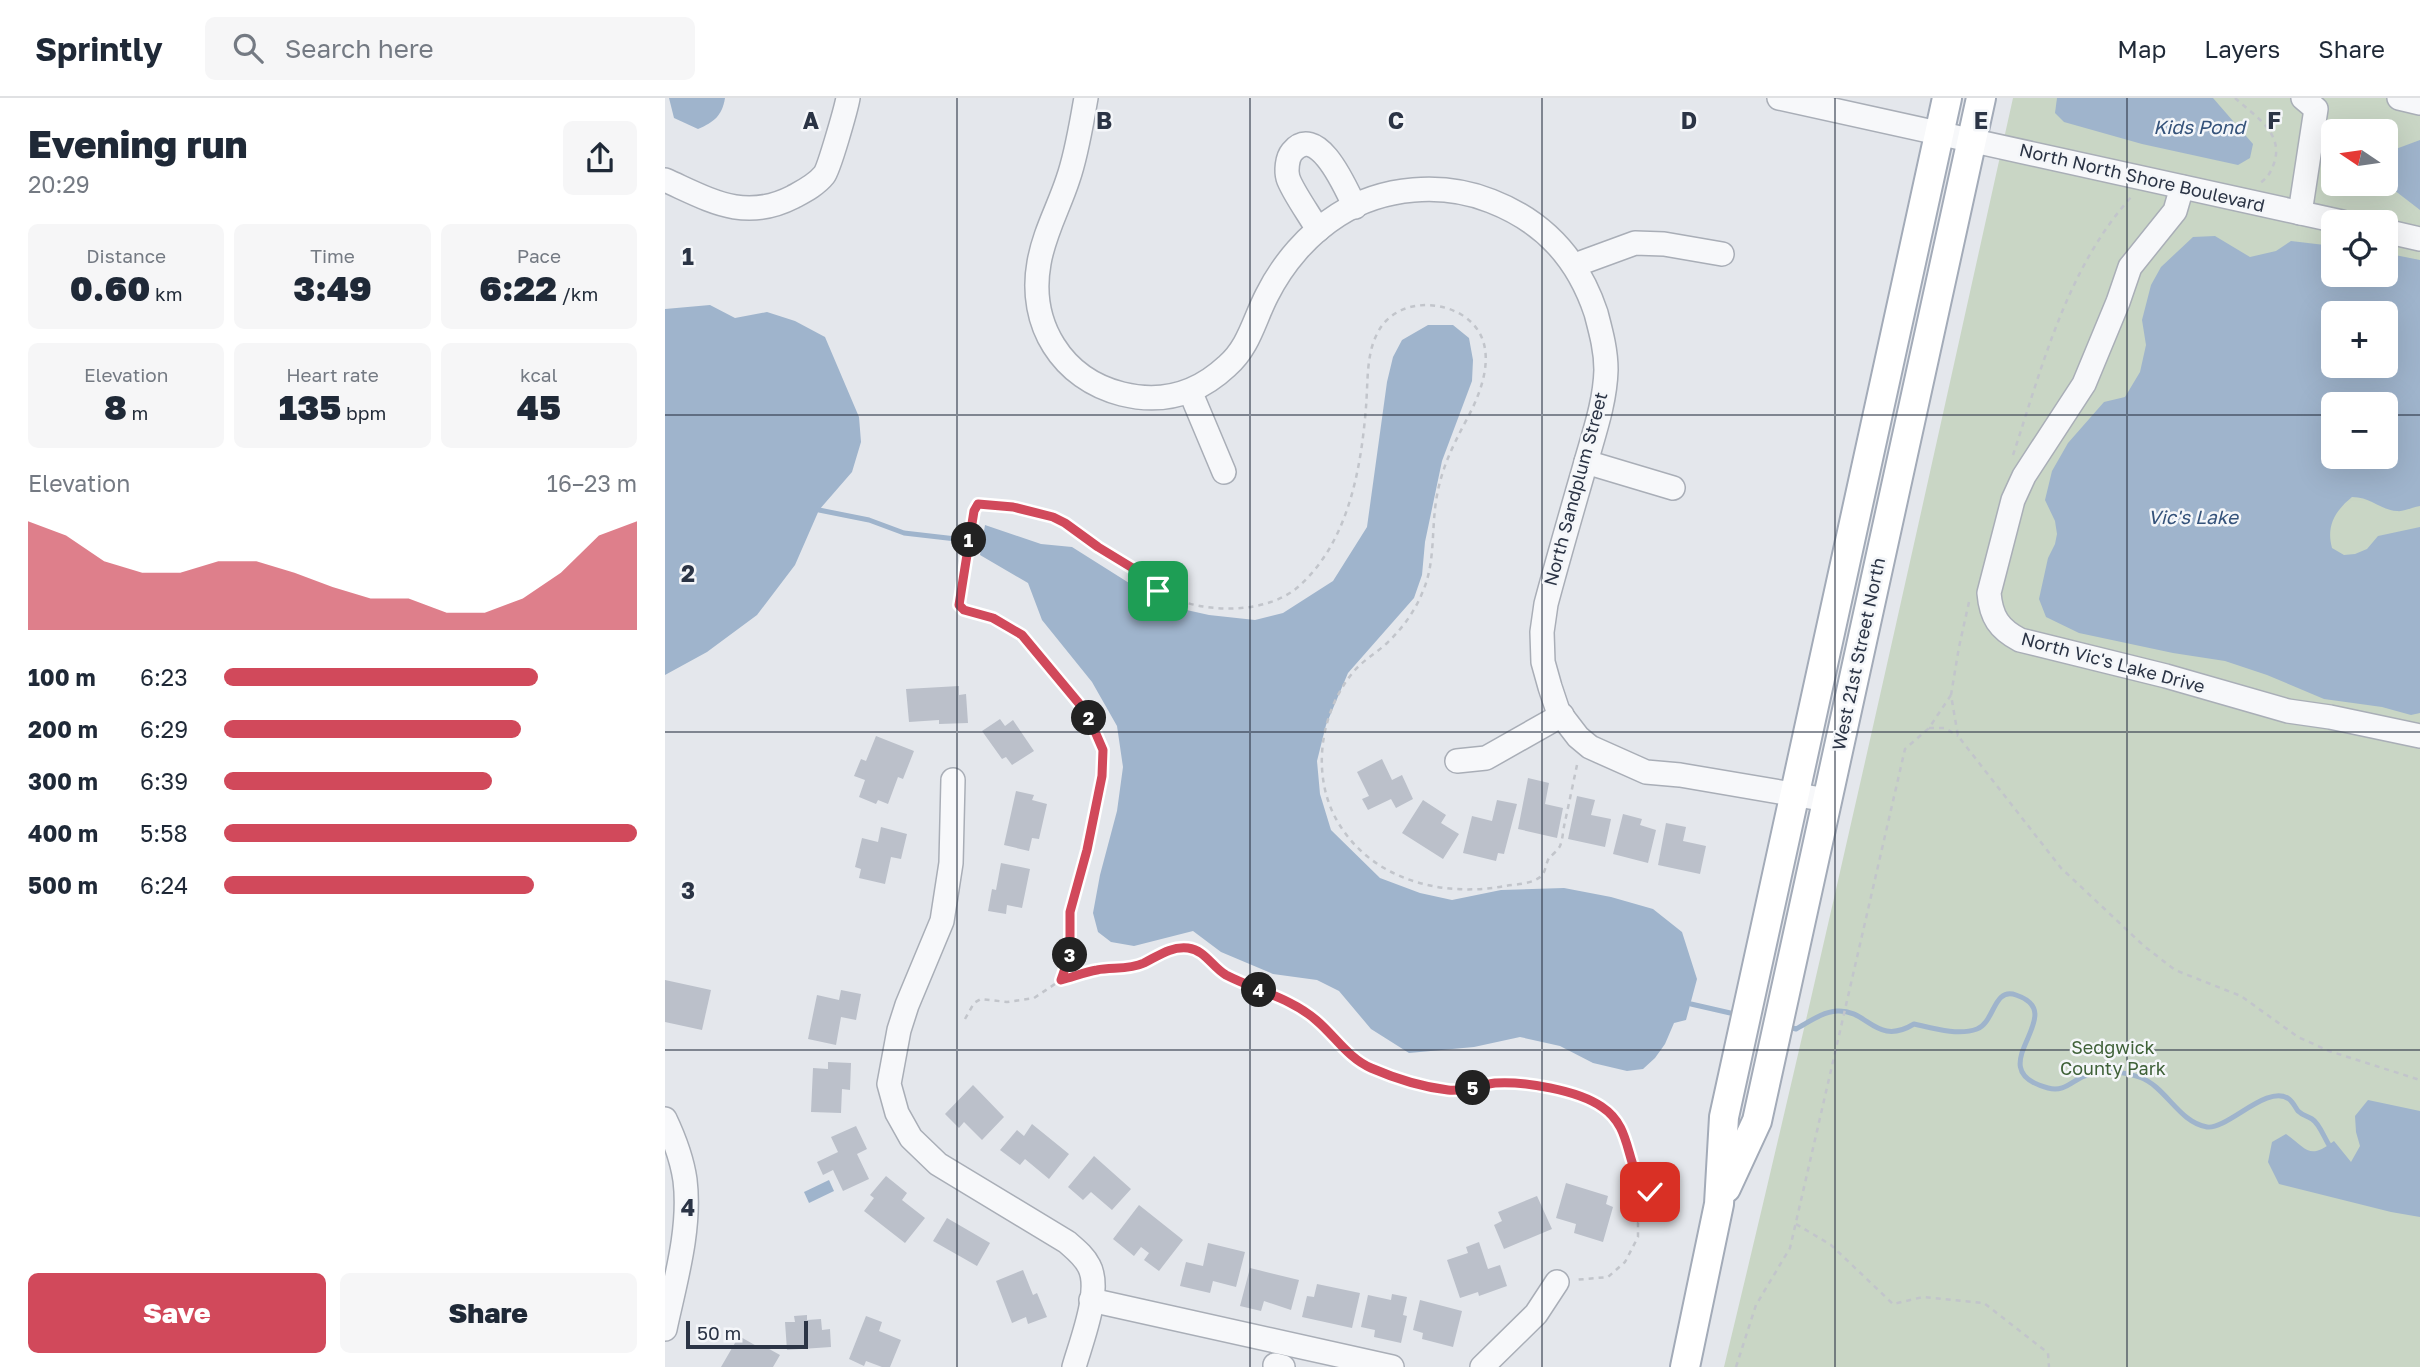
<!DOCTYPE html>
<html lang="en">
<head>
<meta charset="utf-8">
<style>
	:root { --surface:#fff; --page:#f6f6f7; --text:#1f2937; --muted:#747a83; --line:#e0e1e3; --accent:#d1495b }
	body { margin:0; font-family:"Golos Text",sans-serif; background:var(--page); color:var(--text); height:100vh; display:flex; flex-direction:column; font-size:26px; white-space:nowrap }
	* { box-sizing:border-box; margin:0 }
	p { font-size:23px; color:var(--muted) }
	.icon { flex:none; width:38px; height:38px; fill:none; stroke:currentColor; stroke-width:2; stroke-linecap:round; stroke-linejoin:round }
	.map { position:relative; flex:1; overflow:hidden }
	.side { display:flex; flex-direction:column; background:var(--surface); width:665px }
	.side>* { flex:none }
	.needle { width:46px; rotate:283deg }
	.tools { position:absolute; left:1656px; top:21px; display:grid; gap:14px }
	.tools a { display:grid; place-items:center; width:77px; height:77px; border-radius:10px; background:var(--surface); box-shadow:0 7px 28px #0002; font-size:35px }
	.scale { position:absolute; left:21px; bottom:18px; width:122px; box-sizing:border-box; padding-left:7px; border:4px solid #2b3445; border-top:0; font-size:19px; line-height:24px; white-space:nowrap; color:#2b3445; -webkit-text-stroke:5px #f4f6f9; paint-order:stroke }
	.pin { position:absolute; display:grid; place-items:center; width:60px; height:60px; color:#fff; margin:-30px; border-radius:14px; box-shadow:0 4px 10px #0006 }
	.km { position:absolute; width:35px; height:35px; margin:-18px; border-radius:50%; background:#222; color:#fff; font-size:19px; line-height:35px; text-align:center }
	.round { display:grid; place-items:center; flex:none; width:74px; height:74px; border-radius:10px; background:var(--page) }
	.overview { display:flex; align-items:center; justify-content:space-between; height:119px; padding:0 28px }
	h1 { font-size:38px; font-weight:800; line-height:52px }
	.metrics { display:grid; grid-template-columns:repeat(3,1fr); gap:10px; height:119px; padding:7px 28px }
	.metrics div { display:grid; align-content:center; border-radius:10px; background:var(--page); text-align:center }
	.metrics b { font-size:35px; font-weight:800 }
	.metrics small { font-size:19px; font-weight:400 }
	.metrics p { font-size:19px }
	.chart { height:196px; padding:14px 28px }
	.chart p { display:flex; justify-content:space-between }
	.chart svg { width:100%; height:126px; margin-top:7px; fill:var(--accent); opacity:.7 }
	.action { display:flex; gap:14px; margin-top:auto; padding:14px 28px }
	.action a { flex:1; height:80px; border-radius:10px; background:var(--accent); color:#fff; font-size:28px; font-weight:800; line-height:80px; text-align:center }
	.action a+a { background:var(--page); color:var(--text) }
	ul { padding:0 28px; list-style:none; font-size:23px }
	li { display:grid; grid-template-columns:112px 84px 1fr; align-items:center; height:52px }
	li i { height:18px; border-radius:9px; background:var(--accent) }
	header { display:flex; align-items:center; gap:42px; box-sizing:border-box; height:98px; padding:0 35px; background:var(--surface); border-bottom:2px solid var(--line) }
	header strong { font-size:33px }
	nav { display:flex; gap:38px; margin-inline-start:auto; font-size:24px }
	.search { width:490px; height:63px; background:var(--page); display:flex; align-items:center; gap:18px; box-sizing:border-box; padding:0 24px; border-radius:10px; color:var(--muted); font-size:26px }
	main { display:flex; flex:1; min-height:0 }
	.map>svg:first-child { display:block }
	.green { fill:#c9d6c5; fill-rule:evenodd }
	.water { fill:#9fb4cc; fill-rule:evenodd }
	.lines { fill:none; stroke-linecap:round; stroke-linejoin:round }
	.stream { stroke:#9fb4cc; stroke-width:5 }
	.building { fill:#bbc0ca }
	.minor-casing { stroke:#a9aeb7; stroke-width:26 }
	.major-casing { stroke:#a3abb8; stroke-width:32 }
	.path { stroke:#c2c5cb; stroke-width:2.5; stroke-dasharray:5 5; stroke-linecap:butt }
	.minor { stroke:#f7f8fa; stroke-width:23 }
	.major { stroke:#fff; stroke-width:28 }
	.route-casing { stroke:#fff; stroke-width:14 }
	.route { stroke:#d1495b; stroke-width:9 }
	.grid { fill:none; stroke:#2b3445; stroke-width:2; stroke-opacity:0.55 }
	.labels { text-anchor:middle; stroke-width:5; stroke-linejoin:round; paint-order:stroke }
	.street-label { font-size:18px; fill:#2b3445; stroke:#f4f6f9 }
	.park-label { font-size:18px; fill:#3f6138; stroke:#f4f6f9 }
	.water-label { font-size:19px; font-style:italic; fill:#34527a; stroke:#f4f6f9 }
	.grid-label { font-size:23px; text-anchor:middle; font-weight:bold; fill:#2b3445; stroke:#f4f6f9; stroke-width:5; stroke-linejoin:round; paint-order:stroke }
</style>
</head>
<body>
<header>
<strong>Sprintly</strong>
<div class="search"><svg class="icon" aria-label="search" viewBox="0 0 24 24"><circle cx="10" cy="10" r="6"/><path d="M15 15l6 6"/></svg>Search here</div>
<nav><a>Map</a><a>Layers</a><a>Share</a></nav>
</header>
<main>
<section class="side">
<div class="overview"><div><h1>Evening run</h1><p>20:29</p></div><a class="round"><svg class="icon" aria-label="share" viewBox="0 0 24 24"><path d="M12 15V3M7 8l5-5 5 5M5 13v7h14v-7"/></svg></a></div>
<div class="metrics">
<div><p>Distance</p><b>0.60<small> km</small></b></div>
<div><p>Time</p><b>3:49</b></div>
<div><p>Pace</p><b>6:22<small> /km</small></b></div>
</div>
<div class="metrics">
<div><p>Elevation</p><b>8<small> m</small></b></div>
<div><p>Heart rate</p><b>135<small> bpm</small></b></div>
<div><p>kcal</p><b>45</b></div>
</div>
<div class="chart"><p><span>Elevation</span>16–23 m</p>
<svg viewBox="0 0 160 44" preserveAspectRatio="none"><path d="M0 44V6L10 11L20 20L30 24L40 24L50 20L60 20L70 24L80 29L90 33L100 33L110 38L120 38L130 33L140 24L150 11L160 6V44z"/></svg>
</div>
<ul>
<li><b>100 m</b>6:23<i style="width:76%"></i></li>
<li><b>200 m</b>6:29<i style="width:72%"></i></li>
<li><b>300 m</b>6:39<i style="width:65%"></i></li>
<li><b>400 m</b>5:58<i style="width:100%"></i></li>
<li><b>500 m</b>6:24<i style="width:75%"></i></li>
</ul>
<div class="action"><a>Save</a><a>Share</a></div>
</section>
<div class="map">
<svg width="1755" height="1269" viewBox="0 0 1755 1269">
	<rect width="100%" height="100%" fill="#e4e7ec"/>
	<path class="green" d="M1348,0H1755V1269H1059C1161,847 1254,424 1348,0ZM1668,33H1720V86H1668ZM1668,124H1720V177H1668ZM1668,215H1720V268H1668ZM1668,306H1720V359H1668Z"/>
	<g class="water">
		<path d="M4,0H60C57,18 49,24 33,31L9,20Z"/>
		<path d="M1392,0H1548L1588,46L1585,60L1573,67L1477,46L1399,24L1390,15Z"/>
		<path d="M1755,42V112L1720,85V55Z"/>
		<path d="M1550,138L1585,159L1611,153L1626,143L1668,148V177H1720V155L1755,162V408C1747,409 1739,414 1732,413C1715,412 1706,399 1687,399C1670,413 1661,428 1667,450L1679,457L1690,456L1702,451L1713,438L1755,429V615L1746,617L1717,609L1659,601L1602,577L1560,563L1508,555L1414,535L1381,519L1374,501L1383,460L1390,446L1392,436L1390,423L1380,402L1387,373L1403,345L1439,304L1460,299L1475,274L1481,247L1477,222L1486,187L1496,169L1528,139ZM1720,215V268H1668V215ZM1720,306V359H1668V306Z"/>
		<path d="M45,207L70,220L102,214L130,223L160,239L194,319L196,344L187,374L154,412L130,467L92,517L42,554L0,577V211Z"/>
		<path d="M763,227H788L804,240L808,262L807,283L777,363L760,444L757,477L749,500L683,575L661,627L652,663L655,696L666,732L715,780L755,795L787,802L836,792L899,790L946,799L988,811L1017,834L1032,881L1021,922L1009,925L1000,946L990,960L978,971L962,973L928,965L895,948L855,939L809,949L744,955L706,931L674,893L652,882L608,876L556,854L528,833L469,848L446,844L433,834L428,815L435,777L452,713L458,669L452,628L427,584L377,522L363,485L315,457L320,427L376,446L407,449L499,507L544,517L590,522L618,515L668,483L702,429L722,284L728,259L737,242Z"/>
		<path d="M1703,1002L1755,1013V1119L1726,1114L1614,1086L1603,1064L1607,1044L1621,1036C1643,1052 1644,1062 1669,1043L1686,1064L1695,1048L1691,1034L1690,1018Z"/>
		<path d="M164,1082L169,1093L144,1105L139,1094Z"/>
	</g>
	<g class="lines">
		<g class="stream">
			<path d="M154,412L204,422L239,435L317,444"/>
			<path d="M1026,906L1074,917"/>
			<path d="M1121,928L1131,931C1144,924 1157,914 1172,913C1203,911 1211,949 1249,926C1267,930 1293,938 1312,931C1330,924 1328,889 1351,897C1408,916 1311,971 1383,990C1398,994 1405,985 1417,979C1434,972 1457,973 1474,979C1501,988 1513,1024 1542,1029C1562,1032 1603,985 1624,1001C1628,1004 1630,1009 1633,1013C1637,1017 1642,1018 1647,1021C1654,1025 1659,1039 1664,1047"/>
		</g>
	</g>
	<g class="building">
		<path d="M294,588V597L301,596L303,625L274,626V622L244,624L241,591Z"/>
		<path d="M335,621L340,628L348,622L369,653L347,667L341,659L337,661L317,633Z"/>
		<path d="M211,638L249,653L238,681L233,679L223,706L213,702L211,706L194,699L200,682L189,678L196,661L201,663Z"/>
		<path d="M717,661L727,682L737,677L748,701L731,710L726,701L703,712L697,701L704,698L692,674Z"/>
		<path d="M863,680L884,685L880,706L898,710L892,740L853,731Z"/>
		<path d="M351,693L369,697L367,702L382,706L374,741L367,740L364,753L339,747Z"/>
		<path d="M912,698L930,702L926,717L946,721L940,749L903,741Z"/>
		<path d="M758,702L781,717L776,725L794,736L778,761L737,735Z"/>
		<path d="M832,702L852,706L839,756L833,755L831,763L798,755L807,718L827,723Z"/>
		<path d="M958,716L977,721L975,727L991,732L983,765L948,756Z"/>
		<path d="M1001,725L1021,729L1018,743L1041,748L1035,776L993,767Z"/>
		<path d="M216,729L242,736L236,761L226,759L220,786L194,780L196,771L190,769L197,740L213,744Z"/>
		<path d="M336,765L365,771L357,810L342,807L341,816L323,813L327,791L331,792Z"/>
		<path d="M0,882L46,892L37,932L0,924Z"/>
		<path d="M176,892L196,896L191,922L176,919L171,947L143,941L152,897L174,902Z"/>
		<path d="M163,964L186,965L185,992L177,991L176,1015L146,1014L148,970L163,971Z"/>
		<path d="M308,987L339,1019L317,1042L299,1024L294,1030L280,1016Z"/>
		<path d="M367,1026L404,1056L384,1081L360,1061L355,1067L335,1052L352,1032L359,1038Z"/>
		<path d="M191,1028L202,1051L192,1056L204,1081L178,1093L168,1072L158,1077L152,1064L173,1054L166,1039Z"/>
		<path d="M429,1058L466,1091L447,1112L426,1094L418,1102L403,1089Z"/>
		<path d="M221,1078L242,1095L237,1102L260,1120L240,1145L199,1113L209,1100L205,1097Z"/>
		<path d="M901,1085L943,1098L941,1106L948,1109L938,1144L909,1135L911,1126L891,1120Z"/>
		<path d="M872,1098L887,1131L839,1151L829,1127L837,1123L833,1114Z"/>
		<path d="M474,1107L518,1142L494,1173L479,1162L484,1155L476,1149L469,1158L448,1141Z"/>
		<path d="M282,1120L325,1145L312,1168L268,1143Z"/>
		<path d="M814,1144L823,1171L835,1167L842,1188L814,1198L813,1194L795,1200L782,1162L803,1155L801,1149Z"/>
		<path d="M543,1145L580,1154L571,1189L548,1183L545,1195L515,1188L521,1164L538,1168Z"/>
		<path d="M585,1170L634,1182L626,1212L599,1203L596,1213L575,1208Z"/>
		<path d="M358,1172L368,1197L372,1195L382,1219L363,1226L361,1219L347,1225L331,1183Z"/>
		<path d="M652,1186L695,1195L687,1230L637,1219L642,1198L649,1199Z"/>
		<path d="M727,1196L742,1199L738,1217L742,1218L736,1245L709,1239L710,1232L696,1229L703,1197L726,1202Z"/>
		<path d="M755,1202L797,1213L788,1249L757,1241L758,1235L748,1232Z"/>
		<path d="M142,1217V1222L156,1221L157,1232L165,1231L166,1249L122,1252L120,1224H130L129,1218Z"/>
		<path d="M201,1218L217,1224L214,1233L236,1242L225,1269H217L201,1263L199,1268L184,1261Z"/>
		<path d="M74,1238L95,1250L97,1247L115,1257L108,1269H56Z"/>
	</g>
	<g class="lines">
		<g class="minor-casing">
			<g id="minor">
				<path d="M421,0C416,27 412,55 403,81C394,109 379,135 374,165C363,226 397,281 457,296C497,306 532,296 562,268C584,249 589,222 602,197C618,165 643,136 673,117C718,88 778,84 826,103C880,124 913,161 931,215C936,234 941,252 941,272C940,306 928,338 919,371C906,416 893,461 881,506L877,534L878,564L885,589L893,613L913,639L925,649L981,674L1015,677L1162,702"/>
				<path d="M1114,0L1677,124"/>
				<path d="M1734,0L1755,5"/>
				<path d="M0,82C45,102 79,124 128,99C139,93 151,87 159,77C164,71 181,11 183,0"/>
				<path d="M1517,89L1510,113L1465,169L1453,204L1419,286L1359,378L1348,402L1324,495C1326,519 1334,531 1355,542L1501,578L1623,613L1665,619L1755,638"/>
				<path d="M1635,115L1651,11L1638,0"/>
				<path d="M653,132C646,119 627,93 623,80C621,73 622,60 627,54C653,23 682,93 690,109"/>
				<path d="M1720,133L1755,141"/>
				<path d="M910,167L970,145L999,146L1057,156"/>
				<path d="M525,293L559,374"/>
				<path d="M921,364L1008,390"/>
				<path d="M792,663L821,660L897,617"/>
				<path d="M288,682L286,765L277,823L242,907L234,932L224,986L232,1015L246,1040L273,1066L402,1144C410,1151 419,1158 424,1168C437,1192 416,1244 409,1269"/>
				<path d="M0,1021C9,1040 17,1061 20,1082C26,1131 10,1184 0,1231"/>
				<path d="M426,1202L727,1269"/>
				<path d="M610,1267L618,1269"/>
				<path d="M817,1269L871,1216L892,1184"/>
			</g>
		</g>
		<g class="major-casing">
			<g id="major">
				<path d="M1061,1090L1092,1023L1316,0"/>
				<path d="M1020,1269L1054,1106L1059,1019L1282,0"/>
			</g>
		</g>
		<g class="path">
			<path d="M1570,0C1591,19 1621,36 1608,68C1605,76 1601,81 1595,85"/>
			<path d="M1348,357C1378,266 1402,170 1467,98"/>
			<path d="M1304,504L1294,549L1286,597L1293,638L1396,770L1479,848L1510,872L1576,898L1633,939L1664,953L1755,982"/>
			<path d="M1264,630H1280L1293,638"/>
			<path d="M396,882L405,856V814L422,752L437,678L438,652L425,622L417,609L357,537L328,520L299,512L294,507L309,413L313,406C336,404 381,413 401,425C412,432 422,442 434,450C447,459 463,465 476,475C485,482 490,491 500,496C536,516 601,517 633,489C683,445 696,372 701,309C703,286 701,257 712,236C727,204 769,200 797,217C835,241 820,287 803,319C786,351 774,375 770,411C767,438 769,468 758,493C750,513 738,530 721,546C711,555 699,562 690,572C656,611 646,673 670,719C703,781 775,800 840,788C851,786 871,786 878,776C881,771 881,765 884,760C887,757 893,752 895,748C898,741 898,731 900,724C904,705 908,686 912,667"/>
			<path d="M300,921L309,905L316,901L342,904L369,900L396,882L432,872L461,870L476,866L494,856L520,849L535,854L559,876L607,896L650,921L681,953L703,969L725,977L783,992H801L826,986L849,984L866,986L905,996L935,1007L952,1021L962,1042L971,1075L985,1094V1106L973,1125V1139L960,1164L943,1179L909,1182"/>
			<path d="M1131,1126L1166,1147L1228,1206L1258,1199L1319,1205L1383,1255L1384,1269"/>
			<path d="M1071,1269L1091,1207L1125,1150L1240,651L1264,630L1286,597"/>
		</g>
		<use href="#minor" class="minor"/>
		<use href="#major" class="major"/>
	</g>
	<g class="lines">
		<g class="route-casing">
			<path id="route" d="M493,493L479,477L433,449L400,425L388,419L348,409L313,406L309,413L294,507L299,512L328,520L357,537L417,609L425,622L438,652L437,678L422,752L405,814V856L396,882C408,879 420,874 432,872C447,869 464,872 479,865C493,858 506,848 523,850C540,852 547,869 561,877C590,892 626,900 651,922C670,938 683,960 706,970C729,980 758,989 783,992C799,994 814,987 830,985C858,983 913,992 937,1009C961,1025 961,1049 970,1073C973,1081 980,1088 985,1094"/>
		</g>
		<use href="#route" class="route"/>
	</g>
	<path class="grid" d="M292,0V1269M585,0V1269M877,0V1269M1170,0V1269M1462,0V1269M0,317H1668M1720,317H1755M0,634H1755M0,952H1755"/>
	<g class="labels">
		<g class="street-label">
			<text transform="translate(1477 80) rotate(13)" y="6">North North Shore Boulevard</text>
			<text transform="translate(911 391) rotate(-75)" y="6">North Sandplum Street</text>
			<text transform="translate(1194 556) rotate(-78)" y="6">West 21st Street North</text>
			<text transform="translate(1448 565) rotate(15)" y="6">North Vic's Lake Drive</text>
		</g>
		<g class="park-label">
			<text x="1448" y="956">Sedgwick<tspan x="1448" dy="21">County Park</tspan></text>
		</g>
		<g class="water-label">
			<text x="1534" y="36">Kids Pond</text>
			<text x="1528" y="426">Vic's Lake</text>
		</g>
	</g>
	<g class="grid-label">
		<text x="146" y="31">A</text>
		<text x="439" y="31">B</text>
		<text x="731" y="31">C</text>
		<text x="1024" y="31">D</text>
		<text x="1316" y="31">E</text>
		<text x="1609" y="31">F</text>
		<text x="23" y="167">1</text>
		<text x="23" y="484">2</text>
		<text x="23" y="801">3</text>
		<text x="23" y="1118">4</text>
	</g>
</svg>
<div class="tools">
<a><svg class="needle" viewBox="-14 -14 28 28"><path d="M0-13l5 13h-10z" fill="#e53935"/><path d="M0 13l5-13h-10z" fill="#747a83"/></svg></a>
<a><svg class="icon" aria-label="locate" viewBox="0 0 24 24"><circle cx="12" cy="12" r="6"/><path d="M12 2v4M12 18v4M2 12h4M18 12h4"/></svg></a>
<a>+</a>
<a>−</a>
</div>
<div class="scale">50 m</div>
<div class="pin" style="left:493px;top:493px;background:#1e9e55"><svg class="icon" aria-label="arrive" viewBox="0 0 24 24"><path d="M6 21V4h12l-3 4 3 4H6"/></svg></div>
<div class="pin" style="left:985px;top:1094px;background:#d93025"><svg class="icon" aria-label="check" viewBox="0 0 24 24"><path d="M5 12l5 5 9-10"/></svg></div>
<b class="km" style="left:304px;top:442px">1</b>
<b class="km" style="left:424px;top:620px">2</b>
<b class="km" style="left:405px;top:857px">3</b>
<b class="km" style="left:594px;top:892px">4</b>
<b class="km" style="left:808px;top:990px">5</b>
</div>
</main>
</body>
</html>
